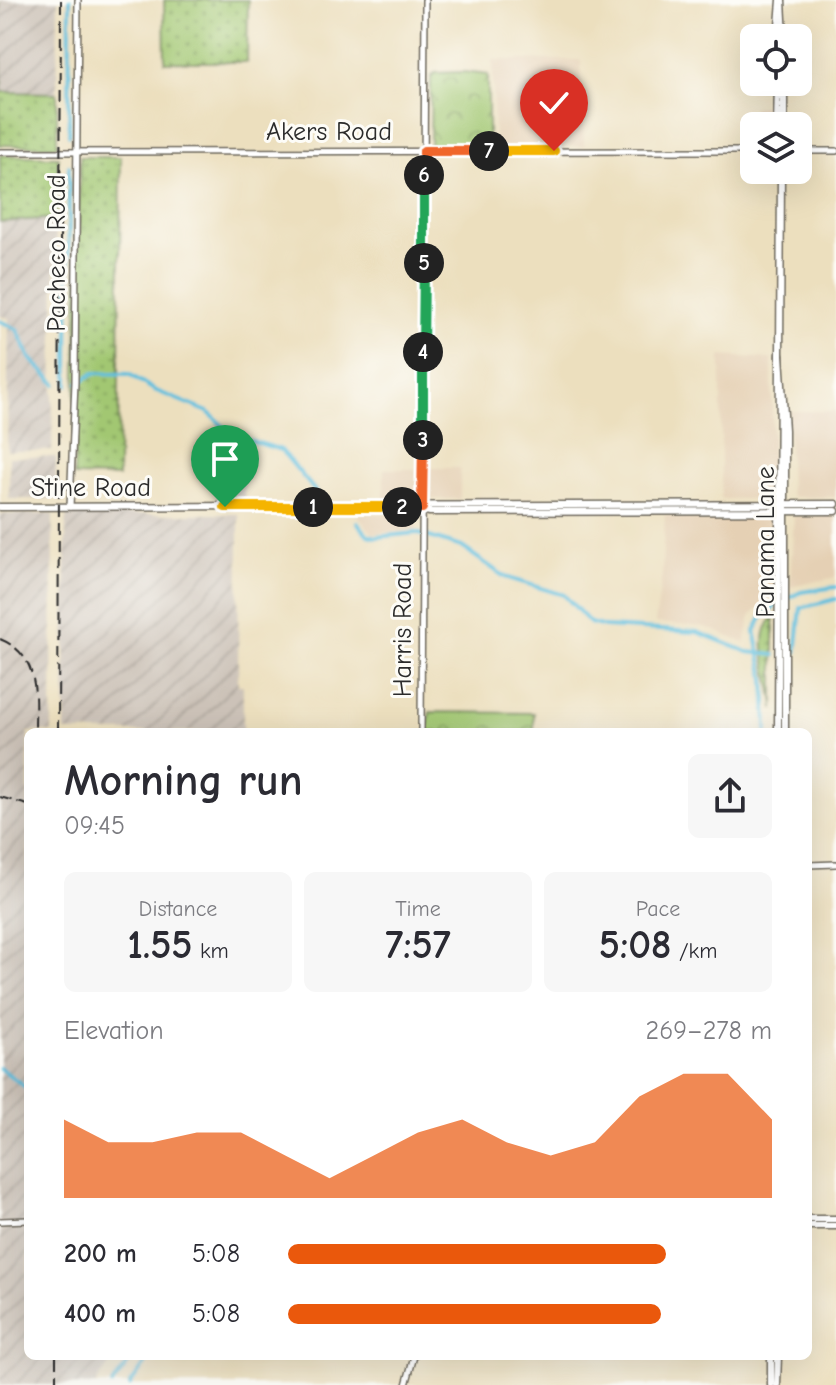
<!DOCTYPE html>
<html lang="en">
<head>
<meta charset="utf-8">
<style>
	:root { --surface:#fff; --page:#f7f7f7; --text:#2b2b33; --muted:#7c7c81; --accent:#ea580c }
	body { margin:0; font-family:"Comic Neue",sans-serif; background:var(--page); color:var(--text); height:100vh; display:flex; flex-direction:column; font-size:30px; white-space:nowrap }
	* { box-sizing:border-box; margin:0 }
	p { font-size:26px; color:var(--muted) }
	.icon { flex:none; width:44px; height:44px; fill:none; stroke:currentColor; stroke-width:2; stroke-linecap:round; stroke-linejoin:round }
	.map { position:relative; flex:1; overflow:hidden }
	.panel { position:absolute; left:24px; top:728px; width:788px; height:632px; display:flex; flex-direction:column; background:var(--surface); border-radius:12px; box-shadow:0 8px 32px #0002 }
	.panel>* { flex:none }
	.controls { position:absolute; left:740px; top:24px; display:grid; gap:16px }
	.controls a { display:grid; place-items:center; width:72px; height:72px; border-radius:12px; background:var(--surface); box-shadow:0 8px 32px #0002; font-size:40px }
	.pin { position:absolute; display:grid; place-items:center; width:68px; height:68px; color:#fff; margin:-82px -34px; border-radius:50% 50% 50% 0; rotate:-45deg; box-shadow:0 0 8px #0007 }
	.pin .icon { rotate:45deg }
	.km { position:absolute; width:40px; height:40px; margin:-20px; border-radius:50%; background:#222; color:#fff; font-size:22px; line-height:40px; text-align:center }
	.round { display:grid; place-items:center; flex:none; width:84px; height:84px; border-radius:12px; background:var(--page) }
	.head { display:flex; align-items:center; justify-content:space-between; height:136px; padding:0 40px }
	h1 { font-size:44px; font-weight:700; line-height:60px }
	.stats { display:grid; grid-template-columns:repeat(3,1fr); gap:12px; height:136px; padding:8px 40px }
	.stats div { display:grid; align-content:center; border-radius:12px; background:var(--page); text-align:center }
	.stats b { font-size:40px; font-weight:700 }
	.stats small { font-size:22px; font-weight:400 }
	.stats p { font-size:22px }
	.chart { height:224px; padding:16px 40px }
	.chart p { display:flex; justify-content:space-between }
	.chart svg { width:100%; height:144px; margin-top:8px; fill:var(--accent); opacity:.7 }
	ul { padding:0 40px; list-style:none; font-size:26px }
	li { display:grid; grid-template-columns:128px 96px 1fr; align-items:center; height:60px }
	li i { height:20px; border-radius:10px; background:var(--accent) }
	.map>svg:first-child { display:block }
	.built { fill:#e5d0b4 }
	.industrial { fill:url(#industrial-furrows) }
	.grass { fill:url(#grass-dots); stroke:#66794e; stroke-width:2 }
	.park { fill:url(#park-crowns); stroke:#66794e; stroke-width:2 }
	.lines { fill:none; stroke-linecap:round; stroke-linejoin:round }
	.canal { stroke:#5fbfde; stroke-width:4 }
	.tertiary-casing { stroke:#6f6a5e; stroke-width:8 }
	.secondary-casing { stroke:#6f6a5e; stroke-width:9 }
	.tertiary { stroke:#fff; stroke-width:5 }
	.secondary { stroke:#fff; stroke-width:6 }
	.rail { stroke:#2b2b2b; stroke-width:2; stroke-dasharray:12 6; stroke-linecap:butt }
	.split-1-casing { stroke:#fff; stroke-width:16 }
	.split-2-casing { stroke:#fff; stroke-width:16 }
	.split-3-casing { stroke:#fff; stroke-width:16 }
	.split-4-casing { stroke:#fff; stroke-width:16 }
	.split-5-casing { stroke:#fff; stroke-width:16 }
	.split-6-casing { stroke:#fff; stroke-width:16 }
	.split-7-casing { stroke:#fff; stroke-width:16 }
	.split-8-casing { stroke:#fff; stroke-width:16 }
	.split-1 { stroke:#f5b400; stroke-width:10 }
	.split-2 { stroke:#f5b400; stroke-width:10 }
	.split-3 { stroke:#f0652b; stroke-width:10 }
	.split-4 { stroke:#22a559; stroke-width:10 }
	.split-5 { stroke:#22a559; stroke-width:10 }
	.split-6 { stroke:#22a559; stroke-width:10 }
	.split-7 { stroke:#f0652b; stroke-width:10 }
	.split-8 { stroke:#f5b400; stroke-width:10 }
	.labels { text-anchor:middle; stroke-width:6; stroke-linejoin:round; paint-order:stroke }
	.street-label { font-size:26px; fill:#2b2b2b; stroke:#fdfcf7 }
</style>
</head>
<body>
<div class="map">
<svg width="836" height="1385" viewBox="0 0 836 1385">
	<defs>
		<pattern id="industrial-furrows" width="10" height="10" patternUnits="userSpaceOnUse" patternTransform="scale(2)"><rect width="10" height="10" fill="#ccc2b8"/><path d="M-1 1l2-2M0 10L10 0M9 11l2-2" fill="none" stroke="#afa79e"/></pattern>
		<pattern id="grass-dots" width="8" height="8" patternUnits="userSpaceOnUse" patternTransform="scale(2)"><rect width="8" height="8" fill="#a2c772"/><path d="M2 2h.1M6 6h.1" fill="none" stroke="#84a25e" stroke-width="1.8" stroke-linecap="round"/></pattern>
		<pattern id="park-crowns" width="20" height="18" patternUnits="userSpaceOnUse" patternTransform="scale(2)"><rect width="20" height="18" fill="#a2c772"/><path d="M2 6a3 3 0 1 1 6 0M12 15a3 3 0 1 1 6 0" fill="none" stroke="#84a25e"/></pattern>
	</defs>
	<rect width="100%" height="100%" fill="#fdfcf7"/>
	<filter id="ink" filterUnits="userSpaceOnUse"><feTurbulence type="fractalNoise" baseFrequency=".0125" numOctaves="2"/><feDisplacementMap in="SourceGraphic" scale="16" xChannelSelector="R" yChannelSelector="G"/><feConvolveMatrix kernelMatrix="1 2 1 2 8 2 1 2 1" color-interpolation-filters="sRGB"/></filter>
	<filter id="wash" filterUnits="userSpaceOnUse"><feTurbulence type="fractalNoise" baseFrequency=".006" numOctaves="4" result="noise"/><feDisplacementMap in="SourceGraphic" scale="32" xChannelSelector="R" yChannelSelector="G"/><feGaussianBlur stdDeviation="1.8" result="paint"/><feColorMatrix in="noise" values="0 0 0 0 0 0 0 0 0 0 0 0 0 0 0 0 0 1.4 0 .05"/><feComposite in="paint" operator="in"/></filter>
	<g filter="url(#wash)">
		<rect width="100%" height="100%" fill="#ecdfbe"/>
		<g class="built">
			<path d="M493,60H581L584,146L494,147Z"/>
			<path d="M753,106H773V126H754V145Z"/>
			<path d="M721,356L772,359V495L768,499H721Z"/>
			<path d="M788,411H836V497H794L790,493Z"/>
			<path d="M429,468H460V499H430Z"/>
			<path d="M384,469H417L416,499H384Z"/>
			<path d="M356,514H414L417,530L373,534Z"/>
			<path d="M665,514L773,519L775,595L751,615L745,643L706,627L655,623L662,575Z"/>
			<path d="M794,515L836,516V577L790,587Z"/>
		</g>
		<g class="industrial">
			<path d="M0,0H58L57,93H2Z"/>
			<path d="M56,218L52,451H7L9,318L0,316V223Z"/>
			<path d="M218,422L246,437L244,499H217Z"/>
			<rect x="9" y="457" width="47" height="42"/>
			<path d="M0,514H53L52,732H28V1356H115L95,1385H0Z"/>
			<path d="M66,514H239L238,685H243V732H65Z"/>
		</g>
		<g class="grass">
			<path d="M164,0H248L247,62H165Z"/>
			<path d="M0,3L2,92L57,93V146L0,145Z"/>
			<path d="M0,155L58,157L56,218L0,222Z"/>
			<path d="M80,157H121L118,477L74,476Z"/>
			<path d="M774,617V709C774,681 751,637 774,617Z"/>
		</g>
		<g class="park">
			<path d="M463,72L488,75V144L430,145L431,77L435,73Z"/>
			<path d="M430,712L534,713V732H427Z"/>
		</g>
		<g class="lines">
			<g class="canal">
				<path d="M69,135L70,0"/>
				<path d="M0,321L17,329L30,358L56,384"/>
				<path d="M79,383L94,373L129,374L154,390L208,412L233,435L281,450L315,491L317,500"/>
				<path d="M68,385L69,166"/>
				<path d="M357,522L368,535L376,537L416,533L462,547L505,577L564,595L590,623L605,627L697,632L748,652L775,655"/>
				<path d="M785,600L801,592L836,587"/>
				<path d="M796,653L801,608L836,599"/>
				<path d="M767,732L765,679L755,631L762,618L777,605"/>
				<path d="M0,1068L28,1089"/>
				<path d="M112,1385L134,1356"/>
				<path d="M130,1385L147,1361L157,1356"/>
			</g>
		</g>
	</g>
	<g filter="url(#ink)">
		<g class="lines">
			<g class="tertiary-casing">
				<g id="tertiary">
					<path d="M798,151H836"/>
					<path d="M0,152L754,151"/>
					<path d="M70,507L75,382L78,0"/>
					<path d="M421,732L425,0"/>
					<path d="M808,865L836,864"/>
					<path d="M0,1221L28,1220"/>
					<path d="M406,1385L414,1356"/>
				</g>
			</g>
			<g class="secondary-casing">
				<g id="secondary">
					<path d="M782,0L784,38"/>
					<path d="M778,38L781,0"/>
					<path d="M784,82V126"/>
					<path d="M777,126L778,82"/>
					<path d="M780,355L785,430V732"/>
					<path d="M0,507L836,504"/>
					<path d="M422,508L429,512L836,511"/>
					<path d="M778,732L781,170"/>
					<path d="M808,1219H836"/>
					<path d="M808,1226H836"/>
					<path d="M771,1385V1356"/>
					<path d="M777,1385L778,1356"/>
				</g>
			</g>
			<use href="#tertiary" class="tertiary"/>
			<use href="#secondary" class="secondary"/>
			<g class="rail">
				<path d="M0,639C41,656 35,695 35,732"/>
				<path d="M58,732L61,0"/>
				<path d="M0,797L28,805"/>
				<path d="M56,1385V1356"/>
			</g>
		</g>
	</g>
	<g class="lines" filter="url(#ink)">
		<g class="split-1-casing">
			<path id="split-1" d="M225,507H313"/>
		</g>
		<g class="split-2-casing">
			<path id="split-2" d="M313,507H402"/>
		</g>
		<g class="split-3-casing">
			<path id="split-3" d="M402,507L422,508L423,440"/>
		</g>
		<g class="split-4-casing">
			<path id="split-4" d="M423,440V352"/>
		</g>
		<g class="split-5-casing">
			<path id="split-5" d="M423,352L424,263"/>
		</g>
		<g class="split-6-casing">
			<path id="split-6" d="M424,263V175"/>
		</g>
		<g class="split-7-casing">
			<path id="split-7" d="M424,175V151H489"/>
		</g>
		<g class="split-8-casing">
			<path id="split-8" d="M489,151H554"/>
		</g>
		<use href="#split-1" class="split-1"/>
		<use href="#split-2" class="split-2"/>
		<use href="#split-3" class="split-3"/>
		<use href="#split-4" class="split-4"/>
		<use href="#split-5" class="split-5"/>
		<use href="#split-6" class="split-6"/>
		<use href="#split-7" class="split-7"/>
		<use href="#split-8" class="split-8"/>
	</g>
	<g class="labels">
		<g class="street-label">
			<text x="329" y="140">Akers Road</text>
			<text transform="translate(56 253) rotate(-90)" y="9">Pacheco Road</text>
			<text x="91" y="496">Stine Road</text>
			<text transform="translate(765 542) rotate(-90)" y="9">Panama Lane</text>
			<text transform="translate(402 630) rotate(-90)" y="9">Harris Road</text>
		</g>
	</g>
</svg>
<div class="controls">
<a><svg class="icon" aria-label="locate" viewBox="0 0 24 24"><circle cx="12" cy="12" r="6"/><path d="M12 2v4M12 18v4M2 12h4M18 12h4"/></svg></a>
<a><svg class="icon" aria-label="layers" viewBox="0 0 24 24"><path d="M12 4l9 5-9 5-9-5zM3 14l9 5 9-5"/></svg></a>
</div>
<div class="pin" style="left:225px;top:507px;background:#1e9e55"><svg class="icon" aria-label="arrive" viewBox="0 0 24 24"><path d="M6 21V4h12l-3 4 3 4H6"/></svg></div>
<div class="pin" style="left:554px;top:151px;background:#d93025"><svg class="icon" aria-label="check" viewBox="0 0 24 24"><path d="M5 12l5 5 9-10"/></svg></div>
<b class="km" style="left:313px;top:507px">1</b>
<b class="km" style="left:402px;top:507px">2</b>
<b class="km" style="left:423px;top:440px">3</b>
<b class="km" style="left:423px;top:352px">4</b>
<b class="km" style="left:424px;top:263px">5</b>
<b class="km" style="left:424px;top:175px">6</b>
<b class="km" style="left:489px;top:151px">7</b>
<section class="panel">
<div class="head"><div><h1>Morning run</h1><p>09:45</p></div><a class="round"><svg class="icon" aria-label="share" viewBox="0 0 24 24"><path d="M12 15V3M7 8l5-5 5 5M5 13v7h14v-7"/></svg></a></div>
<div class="stats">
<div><p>Distance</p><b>1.55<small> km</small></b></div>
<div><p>Time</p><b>7:57</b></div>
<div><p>Pace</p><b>5:08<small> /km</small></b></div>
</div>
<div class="chart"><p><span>Elevation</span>269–278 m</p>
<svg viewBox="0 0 160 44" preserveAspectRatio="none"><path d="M0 44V20L10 27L20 27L30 24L40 24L50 31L60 38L70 31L80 24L90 20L100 27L110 31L120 27L130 13L140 6L150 6L160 20V44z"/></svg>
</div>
<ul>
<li><b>200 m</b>5:08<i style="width:78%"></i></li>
<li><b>400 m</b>5:08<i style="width:77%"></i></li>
</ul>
</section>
</div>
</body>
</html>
